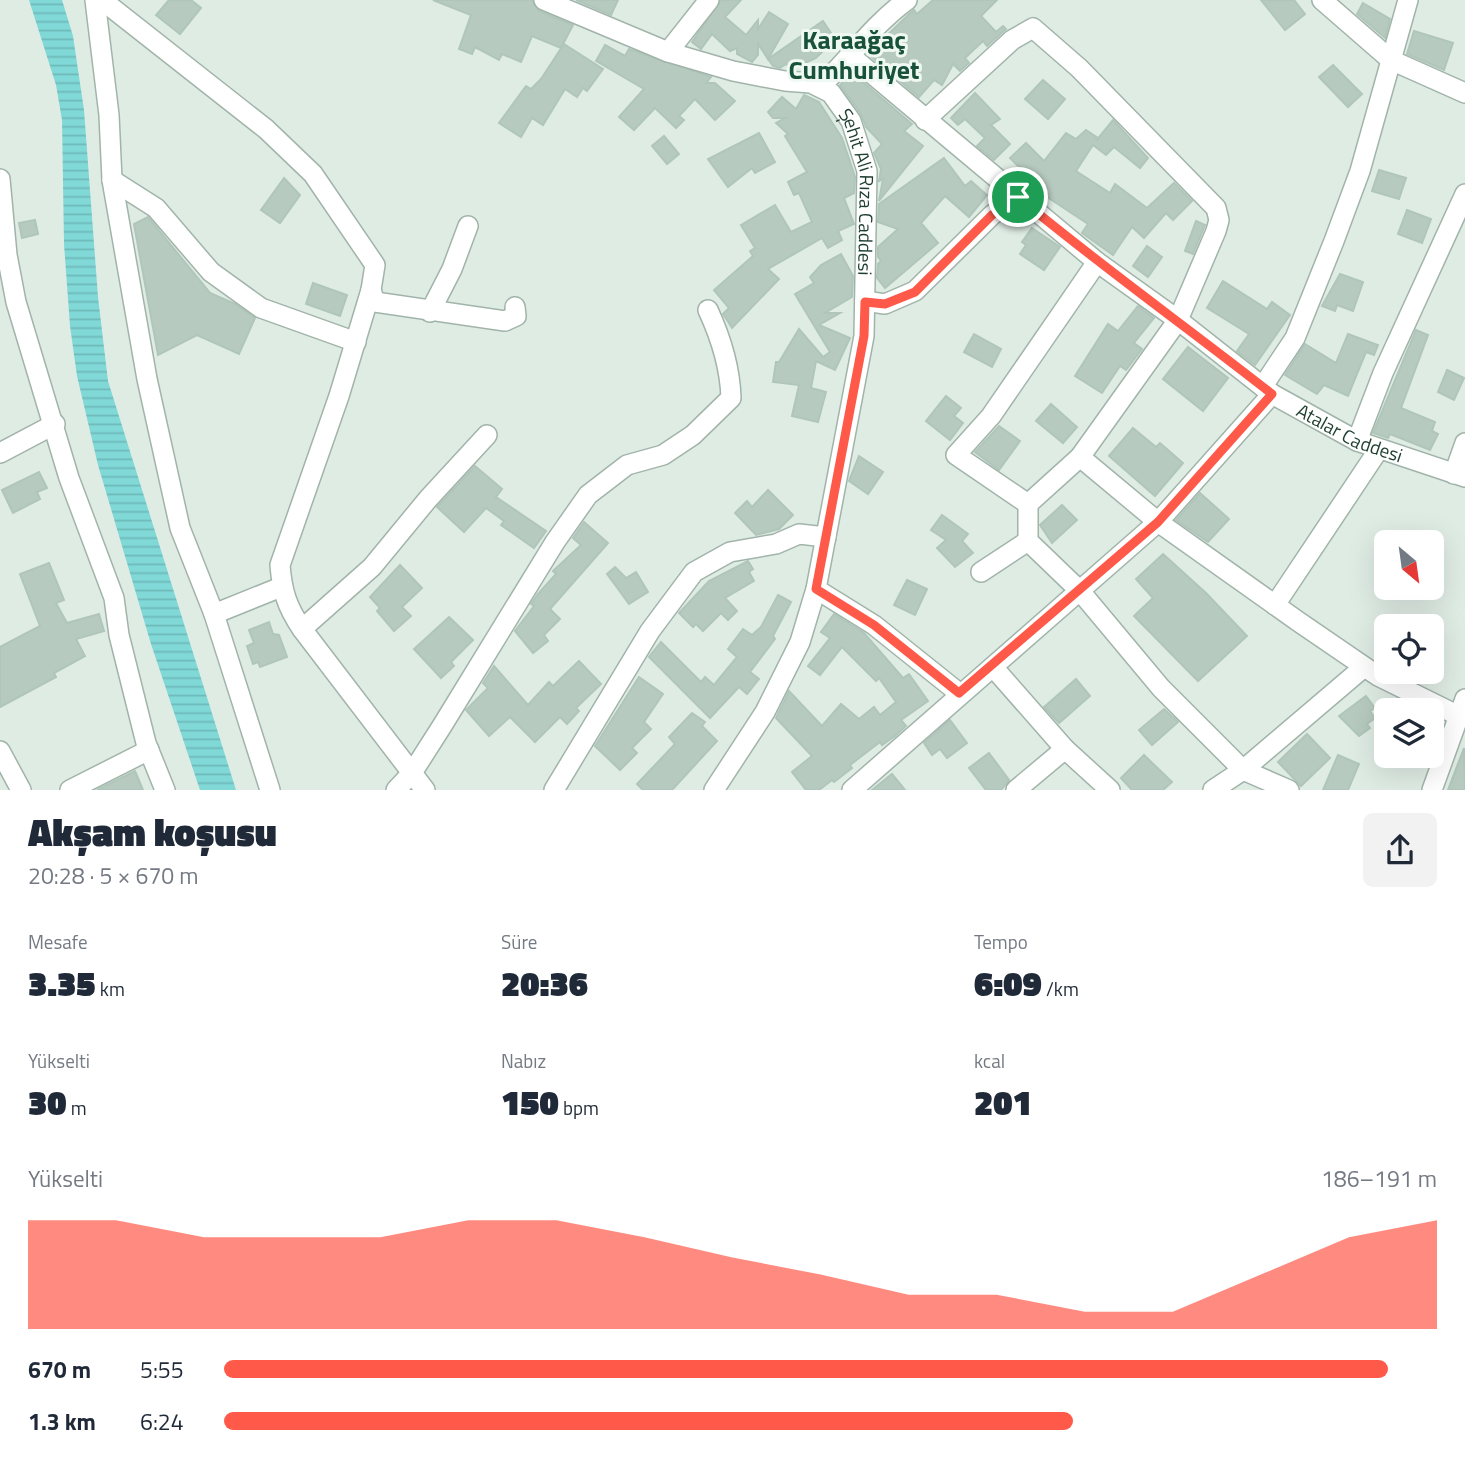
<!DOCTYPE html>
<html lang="tr">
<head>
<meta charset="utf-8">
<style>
	:root { --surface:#fff; --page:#f2f2f3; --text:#1f2937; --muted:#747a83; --accent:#ff594a }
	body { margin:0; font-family:"Titillium Web",sans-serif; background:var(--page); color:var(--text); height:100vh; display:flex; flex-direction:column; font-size:26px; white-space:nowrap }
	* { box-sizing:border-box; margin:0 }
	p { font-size:23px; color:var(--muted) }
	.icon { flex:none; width:38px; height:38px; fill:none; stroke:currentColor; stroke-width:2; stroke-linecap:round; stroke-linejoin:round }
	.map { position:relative; height:790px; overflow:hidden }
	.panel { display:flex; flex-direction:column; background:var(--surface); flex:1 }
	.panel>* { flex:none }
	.needle { width:46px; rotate:151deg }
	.fabs { position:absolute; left:1374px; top:530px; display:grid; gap:14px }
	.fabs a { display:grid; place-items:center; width:70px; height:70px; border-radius:10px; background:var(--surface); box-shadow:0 7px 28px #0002; font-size:35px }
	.pin { position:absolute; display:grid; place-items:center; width:60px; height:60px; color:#fff; margin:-30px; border:4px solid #fff; border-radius:50%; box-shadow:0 2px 7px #0007 }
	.round { display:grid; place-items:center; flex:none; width:74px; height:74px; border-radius:10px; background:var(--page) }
	.head { display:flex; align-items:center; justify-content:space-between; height:119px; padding:0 28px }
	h1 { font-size:38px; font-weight:800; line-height:52px }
	.stats { display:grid; grid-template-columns:repeat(3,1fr); gap:10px; height:119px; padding:7px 28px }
	.stats div { display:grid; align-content:center }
	.stats b { font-size:35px; font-weight:800 }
	.stats small { font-size:19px; font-weight:400 }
	.stats p { font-size:19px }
	.chart { height:196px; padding:14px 28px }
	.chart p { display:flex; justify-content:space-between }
	.chart svg { width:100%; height:126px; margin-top:7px; fill:var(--accent); opacity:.7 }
	ul { padding:0 28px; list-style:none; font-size:23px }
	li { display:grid; grid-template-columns:112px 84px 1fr; align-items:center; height:52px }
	li i { height:18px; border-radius:9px; background:var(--accent) }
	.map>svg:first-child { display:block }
	.water { fill:url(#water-rules) }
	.building { fill:#b7cabf; stroke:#b0c6ba; stroke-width:2 }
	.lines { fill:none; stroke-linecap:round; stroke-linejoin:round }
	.minor-casing { stroke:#a1b4aa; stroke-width:22 }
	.minor { stroke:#fff; stroke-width:19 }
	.route-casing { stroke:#fff; stroke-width:14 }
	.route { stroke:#ff594a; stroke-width:9 }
	.labels { text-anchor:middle; stroke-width:6; stroke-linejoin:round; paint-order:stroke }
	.street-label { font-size:19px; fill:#1e3e30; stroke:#eff8f2 }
	.district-label { font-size:26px; font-weight:bold; fill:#18523a; stroke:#eff8f2 }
</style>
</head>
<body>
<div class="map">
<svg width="1465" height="790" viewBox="0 0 1465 790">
	<defs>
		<pattern id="water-rules" width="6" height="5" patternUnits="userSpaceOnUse" patternTransform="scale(1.75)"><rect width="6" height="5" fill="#80d8d7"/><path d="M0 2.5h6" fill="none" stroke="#6ebab9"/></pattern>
	</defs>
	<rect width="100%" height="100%" fill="#dfece4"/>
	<path class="water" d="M29,0H62L73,36L84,110L98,297L108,381L236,790H200L151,644L98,465L77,376L70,326L64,244L62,120L56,85Z"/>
	<g class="building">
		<path d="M169,0H191L201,8L180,34L156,15Z"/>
		<path d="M433,0H532L539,11L573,25L561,48L532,36L521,62L502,54L499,60L475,47L472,54L459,49L471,15Z"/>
		<path d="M576,0H618L611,15Z"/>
		<path d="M721,0H741L725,17L746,35L758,20V29L769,12L788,24L768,59L758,44V55L752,62L737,54V48L730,51L712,34L701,49L692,42Z"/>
		<path d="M933,0H997L981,16L996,32L1003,26L1006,29L987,46L983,41L965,58L969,63L960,71L953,64L942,85L934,80L919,97L868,54L908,15L914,10L917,14Z"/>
		<path d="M1261,0H1294L1305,14L1285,30Z"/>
		<path d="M1363,3L1390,19L1385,38L1357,14Z"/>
		<path d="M823,21L835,39L816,58L792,69L786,64L780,68L773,66L768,59Z"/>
		<path d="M1414,31L1453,43L1444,70L1407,54Z"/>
		<path d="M564,44L603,69L587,91L583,88L577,97L565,89L543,125L532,118L521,137L499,123L526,86L531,89L541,79Z"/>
		<path d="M605,45L625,56L629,49L711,77L706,83H715L735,101L715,120L695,99L679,116L684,120L676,128L655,108L634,130L619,117L644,89L596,61Z"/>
		<path d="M1333,65L1362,94L1348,107L1319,77Z"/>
		<path d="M851,72L912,124L904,131L923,146L879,201L883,179L879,181L881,169L874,153L882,144L866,127L861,114L840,85Z"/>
		<path d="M1043,80L1065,99L1048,119L1025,99Z"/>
		<path d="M975,93L1000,119L991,125L1010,144L994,160L977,146L985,138L965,119L958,125L951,118Z"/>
		<path d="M804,95L819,102L842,138L855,177L854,193L844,198L854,224L838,231L842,240L828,248L822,238L768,269L779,279L732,328L723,314L729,308L714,290L753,256L750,251L755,248L741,225L775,205L791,232L812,222L799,193L794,195L788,182L807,172L785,136L788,134L776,123L785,118H773L768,112L782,97L796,109Z"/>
		<path d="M1113,120L1148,158L1140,168L1114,147L1106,155L1093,145L1076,171L1110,193L1115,184L1147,208L1174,183L1192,201L1173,220L1166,213L1144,238L1132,227L1113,255L1082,233L1088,224L1029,185L1032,180L1010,158L1026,143L1044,161L1066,133L1076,139L1086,130L1098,138L1096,141Z"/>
		<path d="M759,133L775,162L755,173L752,168L728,187L708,159Z"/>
		<path d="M664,136L679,154L667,164L652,146Z"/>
		<path d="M944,158L965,186L971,181L987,195L969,217L945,196L921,223L938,243L885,288L877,278L878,264L881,261L878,257V247L898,229L878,222L879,204Z"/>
		<path d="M1379,170L1406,178L1399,199L1372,191Z"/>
		<path d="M284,178L300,195L280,223L261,210Z"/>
		<path d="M1407,210L1431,219L1422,243L1398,234Z"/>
		<path d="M148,217L210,293L235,304L255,318L239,354L197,335L158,355L134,224Z"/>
		<path d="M35,220L38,234L22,238L19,223Z"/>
		<path d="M1196,221L1205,225L1193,254L1185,251Z"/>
		<path d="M1032,228L1060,247L1044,270L1020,254L1026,245L1022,242Z"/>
		<path d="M1147,246L1162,257L1148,277L1133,266Z"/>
		<path d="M841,254L853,276L852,297L825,313H840L819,325L850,338L835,370L816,361L811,388L826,392L818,422L792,416L799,385L773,382L776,362H779L799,329L823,357L830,352L795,294L814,283L810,277L821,265Z"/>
		<path d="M1340,274L1363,282L1353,311L1337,305L1335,311L1322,306Z"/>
		<path d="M1223,281L1267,309L1272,302L1290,315L1255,365L1237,351L1249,334L1207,308Z"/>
		<path d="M313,283L347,295L340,316L306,304Z"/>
		<path d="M1138,306L1154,318L1134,343L1142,349L1126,370L1120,366L1102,393L1075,376L1108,324L1118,331Z"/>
		<path d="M1416,330L1428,335L1401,408L1435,422L1432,431L1438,434L1430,450L1390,434L1388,438L1373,433Z"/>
		<path d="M974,334L1001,349L992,367L964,352Z"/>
		<path d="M1348,334L1378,345L1374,355L1366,352L1348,396L1324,385L1317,394L1285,375L1305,344L1336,363Z"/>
		<path d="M1188,347L1228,378L1203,411L1163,379Z"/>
		<path d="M1447,370L1464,378L1454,400L1438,392Z"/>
		<path d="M946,396L961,408L954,416L963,423L950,440L926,421Z"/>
		<path d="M1051,404L1077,427L1063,443L1036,421Z"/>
		<path d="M999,426L1020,441L999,470L975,452Z"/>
		<path d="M1133,428L1156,447L1160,443L1183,463L1155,496L1109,456Z"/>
		<path d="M859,456L883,472L868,494L849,481Z"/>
		<path d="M475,466L502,489L496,497L546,531L534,548L501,525L504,521L486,508L464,532L437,507Z"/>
		<path d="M39,472L47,488L37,492L40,499L13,513L2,490Z"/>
		<path d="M768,490L793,515L779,529L756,535L735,513L747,501L752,507Z"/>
		<path d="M1200,493L1229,519L1208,542L1176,520Z"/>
		<path d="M1062,505L1077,520L1052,543L1040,525Z"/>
		<path d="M942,515L968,534L962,541L973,553L955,567L937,548L946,540L931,530Z"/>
		<path d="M584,522L608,543L550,609L560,619L544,635L548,641L533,653L515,631L534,606L531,604L537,595L556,574L553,571L581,545L573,538Z"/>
		<path d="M1163,554L1206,593L1247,636L1198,681L1134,616L1153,598L1136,579Z"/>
		<path d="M748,561L753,569L749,572L754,581L725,598L737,611L728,620L721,613L703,631L696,624L693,627L679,613L709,581Z"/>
		<path d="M49,563L64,600L56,603L67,623L99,614L104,631L76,639L85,656L54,673L56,677L0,707V647L40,626L20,574Z"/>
		<path d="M400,565L422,588L402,607L411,616L394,631L377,611L380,608L370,597Z"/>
		<path d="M615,567L626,578L636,572L648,592L629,604L607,574Z"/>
		<path d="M907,580L927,589L915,615L894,605Z"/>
		<path d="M778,595L791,602L773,636L775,639L750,672L759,679L747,694L739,687L710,718L649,657L661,642L701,682L705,677L714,685L737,657L728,649L743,629L752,635L761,627Z"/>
		<path d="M834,614L864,633L903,678L909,674L928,701L901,720L906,726L895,736L882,745L880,742L850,765L852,768L834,782L832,780L819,790H806L792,772L812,756L776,718L789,691L822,726L841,704L859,719L874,707L880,715L896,702L879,678L876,681L842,647L820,675L808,666L830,638L821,632Z"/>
		<path d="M449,617L473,640L451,662L454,666L441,678L414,649Z"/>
		<path d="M269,622L273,634L279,635L287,657L260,667L258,662L253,664L247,646L254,643L249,630Z"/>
		<path d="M579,661L601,684L576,708L579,711L567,724L560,717L535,742L510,717L489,736L466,710L488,688L483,683L494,666L528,705L549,682L553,686Z"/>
		<path d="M639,677L663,694L644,722L651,729L632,748L637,753L620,770L595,746Z"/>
		<path d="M1076,679L1090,696L1059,723L1044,707Z"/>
		<path d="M1366,696L1375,708L1370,711L1375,718L1367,724L1370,728L1359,736L1339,716Z"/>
		<path d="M1164,709L1178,722L1152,745L1139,730Z"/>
		<path d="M692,713L705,722L702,726L717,741L672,790H643L637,784L675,744L669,737Z"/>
		<path d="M950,720L967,743L947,758L940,749L932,755L924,743Z"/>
		<path d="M1307,734L1330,758L1301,786L1278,762Z"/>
		<path d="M1464,748L1465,790H1448Z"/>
		<path d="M989,753L1009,780L1001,790H986L969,768Z"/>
		<path d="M1144,755L1172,782L1163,790H1132L1121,778Z"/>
		<path d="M1338,755L1359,764L1348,790H1323Z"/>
		<path d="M135,771L143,790H97Z"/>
		<path d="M892,774L905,790H872Z"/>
	</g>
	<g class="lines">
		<g class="minor-casing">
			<g id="minor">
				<path d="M95,0L109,115L112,180L147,379L180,528L214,614L281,587"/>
				<path d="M102,0L266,129L313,174L375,265L371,290L339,396L280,565C282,591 287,607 302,629L425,790"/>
				<path id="s1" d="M544,0L668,52L733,71L785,81L811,83L831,93L851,121L867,171L864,336L816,589L800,642L765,712L714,790"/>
				<path d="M1322,0L1391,60L1465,93"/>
				<path d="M668,52L709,0"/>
				<path id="s2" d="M852,57L1097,262L1178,320L1272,394L1357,441L1465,477"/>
				<path d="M820,87C849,59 874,24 907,0"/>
				<path d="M925,120L1012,40L1033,28L1079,68L1216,208L1219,220L1216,231L1178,320L1080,457L1028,504L956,455L991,416L1097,262"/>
				<path d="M0,179L7,255L16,302L69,478L114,598L119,635L146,743L165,790"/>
				<path d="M112,180L156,208L211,272L261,308L356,342"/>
				<path d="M371,290L375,302L505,321L516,316L515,307"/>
				<path d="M865,301L885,304L915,291L992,215L1018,197"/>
				<path d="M430,312L452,269L468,226"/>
				<path d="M1263,386L1295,338L1334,241L1360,171L1408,0"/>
				<path d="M1357,441L1383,373L1465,194"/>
				<path d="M0,453L55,424"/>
				<path d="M1080,457L1158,522L1299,622L1378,676L1459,716"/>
				<path d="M1454,474L1465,443"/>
				<path d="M1028,504V541L1080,591L1161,688L1243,770L1289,790"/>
				<path d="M981,572L1028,541"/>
				<path d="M816,589L874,625L959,693"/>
				<path d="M1275,605L1379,449"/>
				<path d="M214,614L270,790"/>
				<path d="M302,629L372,567L428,499L487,435"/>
				<path d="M993,667L1065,749L1110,790"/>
				<path d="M0,751L21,790"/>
				<path d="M70,790L149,750"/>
				<path d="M396,790L412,773L442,726L555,542L588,495L627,465L663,455L693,435L731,398C730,366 721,338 708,310"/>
				<path d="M554,790L650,631L694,572L730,552L776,544L799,534L826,537"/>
				<path d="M852,790L1158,522L1272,394"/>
				<path d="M1016,790L1065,749"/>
				<path d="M1213,790L1243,770L1364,667"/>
				<path d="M1432,790L1465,699"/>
			</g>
		</g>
		<use href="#minor" class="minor"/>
	</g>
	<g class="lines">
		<g class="route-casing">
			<path id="route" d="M1018,197C1101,266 1188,328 1272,394L1158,522L959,693L874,625L816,589L864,336L865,302L885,304L915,292L992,215Z"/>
		</g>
		<use href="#route" class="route"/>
	</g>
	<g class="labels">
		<g class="street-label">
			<text dy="7" stroke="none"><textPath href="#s1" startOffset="410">Şehit Ali Rıza Caddesi</textPath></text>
			<text dy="7" stroke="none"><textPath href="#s2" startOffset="626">Atalar Caddesi</textPath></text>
		</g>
		<g class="district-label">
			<text x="854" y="49">Karaağaç<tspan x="854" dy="30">Cumhuriyet</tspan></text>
		</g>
	</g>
</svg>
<div class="fabs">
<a><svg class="needle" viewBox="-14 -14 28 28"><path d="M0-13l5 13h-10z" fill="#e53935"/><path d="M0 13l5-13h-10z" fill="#747a83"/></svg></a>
<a><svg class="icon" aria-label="locate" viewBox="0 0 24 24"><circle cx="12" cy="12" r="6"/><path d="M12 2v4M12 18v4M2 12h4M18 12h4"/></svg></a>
<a><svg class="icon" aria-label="layers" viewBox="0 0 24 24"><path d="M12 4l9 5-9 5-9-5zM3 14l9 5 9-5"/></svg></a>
</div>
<div class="pin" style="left:1018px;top:197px;background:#1e9e55"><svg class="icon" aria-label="arrive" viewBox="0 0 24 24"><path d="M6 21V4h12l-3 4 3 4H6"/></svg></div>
</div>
<section class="panel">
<div class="head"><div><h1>Akşam koşusu</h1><p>20:28 · 5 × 670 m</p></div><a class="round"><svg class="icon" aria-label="share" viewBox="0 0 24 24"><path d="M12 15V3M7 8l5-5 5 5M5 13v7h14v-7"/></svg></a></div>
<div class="stats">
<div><p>Mesafe</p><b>3.35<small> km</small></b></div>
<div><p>Süre</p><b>20:36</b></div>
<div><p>Tempo</p><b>6:09<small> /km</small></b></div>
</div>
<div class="stats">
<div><p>Yükselti</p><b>30<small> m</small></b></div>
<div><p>Nabız</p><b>150<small> bpm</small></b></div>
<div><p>kcal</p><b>201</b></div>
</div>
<div class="chart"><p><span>Yükselti</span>186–191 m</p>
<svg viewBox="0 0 160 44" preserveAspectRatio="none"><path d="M0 44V6L10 6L20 12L30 12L40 12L50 6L60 6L70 12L80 19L90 25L100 32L110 32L120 38L130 38L140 25L150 12L160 6V44z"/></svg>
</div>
<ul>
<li><b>670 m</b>5:55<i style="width:96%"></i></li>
<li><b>1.3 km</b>6:24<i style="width:70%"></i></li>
</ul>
</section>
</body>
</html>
